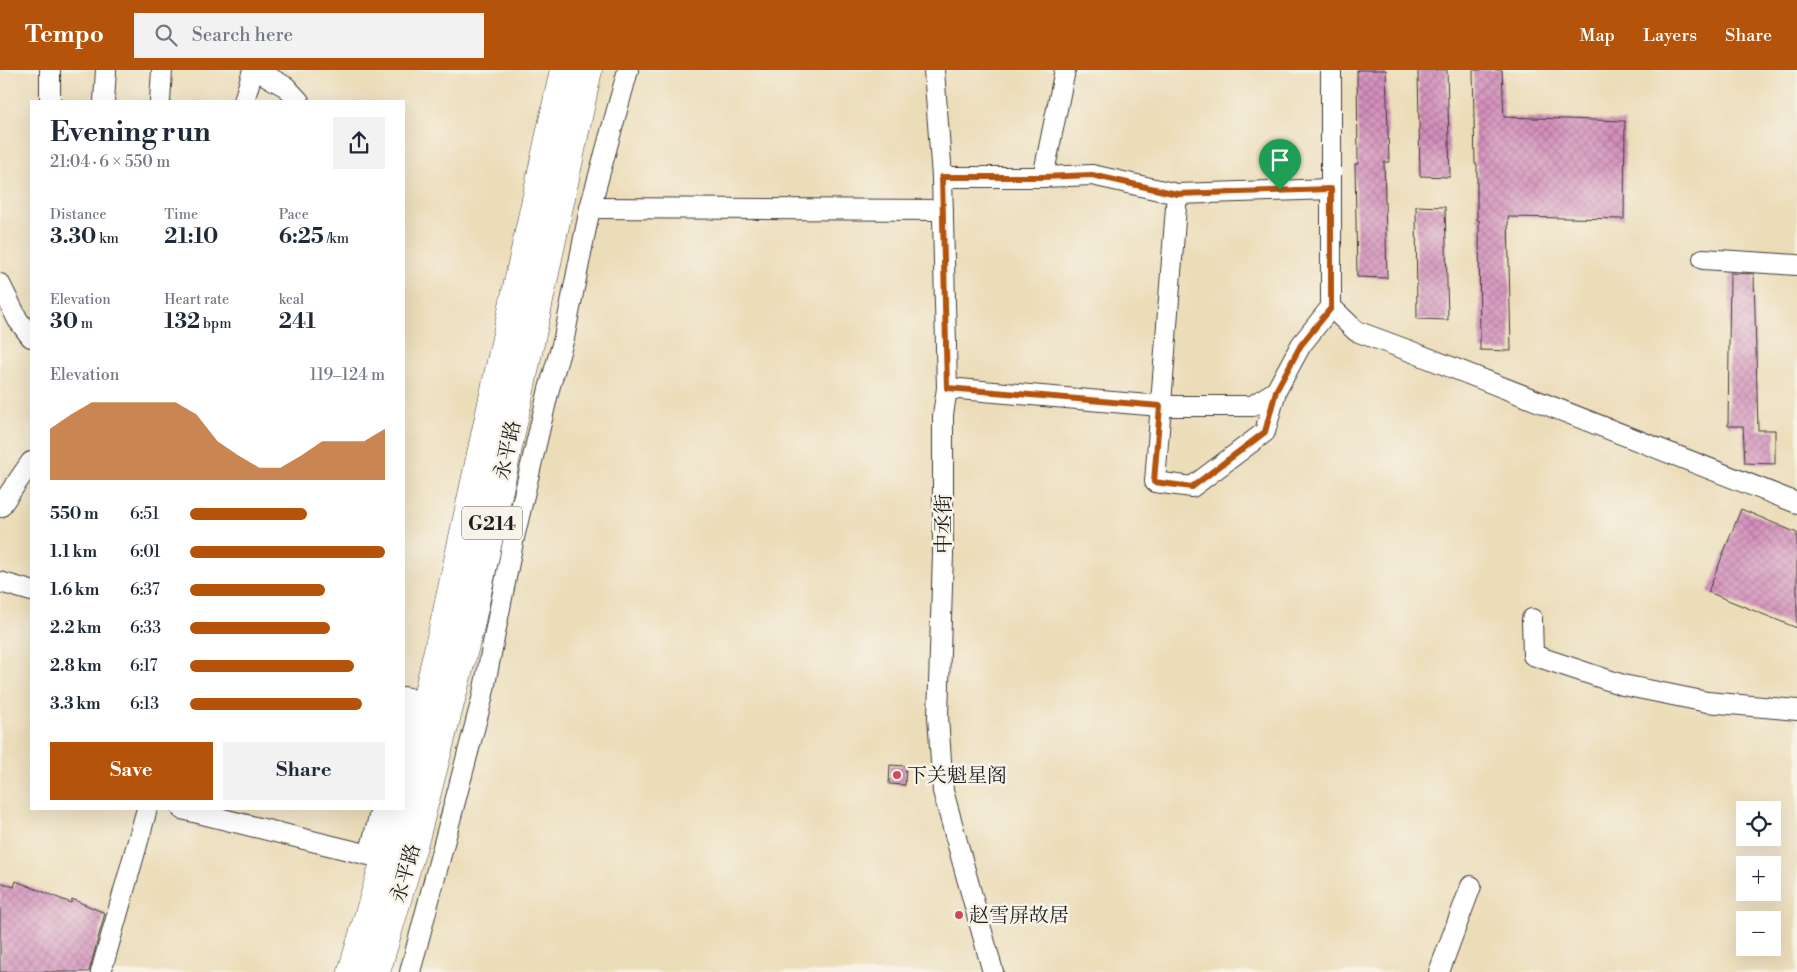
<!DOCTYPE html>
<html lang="en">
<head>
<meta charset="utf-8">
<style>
	:root { --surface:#fff; --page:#f2f2f3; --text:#1f2937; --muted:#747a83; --accent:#b45309 }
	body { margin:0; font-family:"Libre Bodoni","Noto Serif SC",serif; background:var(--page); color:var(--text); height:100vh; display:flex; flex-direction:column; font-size:19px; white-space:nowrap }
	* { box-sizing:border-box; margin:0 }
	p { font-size:16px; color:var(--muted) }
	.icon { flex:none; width:28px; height:28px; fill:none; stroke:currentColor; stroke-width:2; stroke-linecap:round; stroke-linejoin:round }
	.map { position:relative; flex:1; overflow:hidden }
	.drawer { position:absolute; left:30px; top:30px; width:375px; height:710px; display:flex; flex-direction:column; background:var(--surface); border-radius:0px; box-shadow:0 5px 20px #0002 }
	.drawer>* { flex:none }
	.fabs { position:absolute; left:1736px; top:731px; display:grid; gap:10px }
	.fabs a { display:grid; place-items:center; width:45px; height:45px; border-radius:0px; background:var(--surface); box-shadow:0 5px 20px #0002; font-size:25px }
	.pin { position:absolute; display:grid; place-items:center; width:42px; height:42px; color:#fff; margin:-51px -21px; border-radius:50% 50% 50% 0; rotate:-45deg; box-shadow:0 0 5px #0007 }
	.pin .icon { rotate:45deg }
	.round { display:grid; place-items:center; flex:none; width:52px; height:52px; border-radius:0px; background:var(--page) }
	.headline { display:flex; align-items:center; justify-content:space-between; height:85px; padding:0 20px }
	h1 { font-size:28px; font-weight:700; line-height:38px }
	.figures { display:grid; grid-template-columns:repeat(3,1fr); gap:8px; height:85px; padding:5px 20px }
	.figures div { display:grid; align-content:center }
	.figures b { font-size:21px; font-weight:700 }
	.figures small { font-size:14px; font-weight:400 }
	.figures p { font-size:14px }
	.chart { height:140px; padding:10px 20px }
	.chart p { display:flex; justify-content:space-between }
	.chart svg { width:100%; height:90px; margin-top:5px; fill:var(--accent); opacity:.7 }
	.primary-button { display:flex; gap:10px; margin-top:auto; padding:10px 20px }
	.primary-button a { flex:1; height:58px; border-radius:0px; background:var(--accent); color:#fff; font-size:20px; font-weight:700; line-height:58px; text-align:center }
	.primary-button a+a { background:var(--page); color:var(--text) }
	ul { padding:0 20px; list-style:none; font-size:16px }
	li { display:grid; grid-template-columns:80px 60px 1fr; align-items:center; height:38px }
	li i { height:12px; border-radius:6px; background:var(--accent) }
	header { display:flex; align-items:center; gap:30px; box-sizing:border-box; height:70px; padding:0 25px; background:var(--accent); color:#fff }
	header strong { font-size:24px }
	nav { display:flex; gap:28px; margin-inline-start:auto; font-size:18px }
	.search { width:350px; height:45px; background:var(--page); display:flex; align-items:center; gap:12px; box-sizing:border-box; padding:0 18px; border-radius:0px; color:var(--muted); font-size:19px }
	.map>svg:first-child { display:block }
	.building { fill:url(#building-cross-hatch) }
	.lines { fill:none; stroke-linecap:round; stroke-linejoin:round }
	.minor-casing { stroke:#3b3934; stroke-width:22 }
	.highway-casing { stroke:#3b3934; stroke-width:29 }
	.minor { stroke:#fff; stroke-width:20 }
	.highway { stroke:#fff; stroke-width:28 }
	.route-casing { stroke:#fff; stroke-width:10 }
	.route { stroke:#b45309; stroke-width:6 }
	.poi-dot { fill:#d1495b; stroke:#f7f3e8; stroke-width:2 }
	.labels { text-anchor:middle; stroke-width:5; stroke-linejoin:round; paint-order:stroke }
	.shield { fill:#f7f3e8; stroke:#5e5c59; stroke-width:1 }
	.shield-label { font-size:19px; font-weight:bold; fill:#1c1c1c }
	.street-label { font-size:20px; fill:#1c1c1c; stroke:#f7f3e8 }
	.poi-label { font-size:20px; fill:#1c1c1c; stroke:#f7f3e8; text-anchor:start }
</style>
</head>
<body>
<header>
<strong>Tempo</strong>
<div class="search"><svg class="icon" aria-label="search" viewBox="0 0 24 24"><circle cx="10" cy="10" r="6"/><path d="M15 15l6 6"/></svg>Search here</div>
<nav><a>Map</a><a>Layers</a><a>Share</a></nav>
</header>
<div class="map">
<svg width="1797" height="902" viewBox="0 0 1797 902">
	<defs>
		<pattern id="building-cross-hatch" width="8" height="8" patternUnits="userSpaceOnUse" patternTransform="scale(1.25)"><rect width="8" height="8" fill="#d48fbc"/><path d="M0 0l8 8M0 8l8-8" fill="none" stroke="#ab7498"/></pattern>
	</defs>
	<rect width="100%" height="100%" fill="#f7f3e8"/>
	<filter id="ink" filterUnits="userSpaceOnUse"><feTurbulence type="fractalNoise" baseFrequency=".02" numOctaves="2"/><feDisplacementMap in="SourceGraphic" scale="10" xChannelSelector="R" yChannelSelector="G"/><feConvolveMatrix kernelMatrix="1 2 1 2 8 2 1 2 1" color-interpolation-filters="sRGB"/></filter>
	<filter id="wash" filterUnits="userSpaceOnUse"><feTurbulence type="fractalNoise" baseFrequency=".0096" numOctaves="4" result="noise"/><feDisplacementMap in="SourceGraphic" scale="20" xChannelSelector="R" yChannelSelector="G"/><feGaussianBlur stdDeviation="1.12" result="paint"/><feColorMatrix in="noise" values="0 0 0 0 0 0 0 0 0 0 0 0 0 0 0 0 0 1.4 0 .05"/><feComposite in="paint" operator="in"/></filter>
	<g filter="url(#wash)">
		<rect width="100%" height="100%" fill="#ecddb9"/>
		<g id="blocks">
			<g class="building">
				<path d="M1357,0H1386L1389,92H1384L1387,208L1357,207L1355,94H1358Z"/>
				<path d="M1418,0H1447L1450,107L1420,106Z"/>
				<path d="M1473,0H1502L1504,47L1625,51L1624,149L1508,147L1511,281L1480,280L1479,150H1477V94H1475Z"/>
				<path d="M1416,136L1445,137L1448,250L1417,249Z"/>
				<path d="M1730,203L1754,204L1758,360H1775V394L1745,393L1743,356H1728Z"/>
				<path d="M1741,439L1797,463V558L1708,522Z"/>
				<path d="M890,695L906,696L905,715L889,714Z"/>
				<path d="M16,811L71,833L72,829L105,843L89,902H0V812L14,817Z"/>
			</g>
		</g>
	</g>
	<g filter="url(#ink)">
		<use href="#blocks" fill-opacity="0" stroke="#3b3934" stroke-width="1"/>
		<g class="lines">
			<g class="minor-casing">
				<g id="minor">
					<path d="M256,0L286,17L299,31"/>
					<path d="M934,0L942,107L947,318L943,345V484L938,646L943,721L993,902"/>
					<path d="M1331,0V237L1356,261L1410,281L1797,433"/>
					<path d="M50,31V0"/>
					<path d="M104,31L106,0"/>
					<path d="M160,31L162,0"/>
					<path d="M244,31L253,0"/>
					<path d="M942,107H1043L1092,105L1177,124L1331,119"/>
					<path d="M1043,107L1065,0"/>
					<path d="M1177,124L1155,412L1192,417L1265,362L1276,321L1301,275L1331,237"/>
					<path d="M590,138L943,140"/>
					<path d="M1703,189L1797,195"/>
					<path d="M0,214L18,250L31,267"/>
					<path d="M947,318L1160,336H1252L1276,321"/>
					<path d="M0,437L31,392"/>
					<path d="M0,512L31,521"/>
					<path d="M1532,549L1533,585L1623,615L1707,632L1797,640"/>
					<path d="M404,627L409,628L404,650"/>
					<path d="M182,739L369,785L381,739"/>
					<path d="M101,902L147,739"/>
					<path d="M410,902L482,629L513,472L549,319L564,268L590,138L628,0"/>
					<path d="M1439,902L1471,816"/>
				</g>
			</g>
			<g class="highway-casing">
				<g id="highway">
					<path d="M404,725L446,546L564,0"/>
					<path d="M352,902L400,739"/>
					<path d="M376,902L416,765L470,556L588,0"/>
				</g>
			</g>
			<use href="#minor" class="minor"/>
			<use href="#highway" class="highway"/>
		</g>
	</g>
	<g class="lines" filter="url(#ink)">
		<g class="route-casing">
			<path id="route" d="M1092,105L1177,124L1331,119V238L1301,275L1276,321L1265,362L1192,417L1154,412L1160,336L947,318L942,107H1043Z"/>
		</g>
		<use href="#route" class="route"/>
	</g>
	<g class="poi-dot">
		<circle cx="897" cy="705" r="5"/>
		<circle cx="959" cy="845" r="5"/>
	</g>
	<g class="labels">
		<rect class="shield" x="462" y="436.5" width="60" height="33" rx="4"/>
		<g class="shield-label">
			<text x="492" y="460">G214</text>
		</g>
		<g class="street-label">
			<text transform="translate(507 380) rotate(-78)" y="7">永平路</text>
			<text transform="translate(943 454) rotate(-90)" y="7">中丞街</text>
			<text transform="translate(405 803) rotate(-74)" y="7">永平路</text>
		</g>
		<g class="poi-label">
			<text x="907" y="712">下关魁星阁</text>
			<text x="969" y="852">赵雪屏故居</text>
		</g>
	</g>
</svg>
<div class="fabs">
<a><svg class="icon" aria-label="locate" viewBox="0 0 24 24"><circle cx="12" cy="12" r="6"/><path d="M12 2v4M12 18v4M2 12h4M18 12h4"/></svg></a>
<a>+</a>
<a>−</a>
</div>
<div class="pin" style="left:1280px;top:120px;background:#1e9e55"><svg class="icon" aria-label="arrive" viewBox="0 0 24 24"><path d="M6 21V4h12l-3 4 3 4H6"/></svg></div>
<section class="drawer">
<div class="headline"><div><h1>Evening run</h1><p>21:04 · 6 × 550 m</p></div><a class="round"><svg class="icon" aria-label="share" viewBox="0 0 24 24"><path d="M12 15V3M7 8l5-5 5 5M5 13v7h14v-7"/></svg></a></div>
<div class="figures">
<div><p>Distance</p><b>3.30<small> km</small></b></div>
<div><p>Time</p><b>21:10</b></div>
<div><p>Pace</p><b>6:25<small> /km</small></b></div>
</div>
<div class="figures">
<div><p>Elevation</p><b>30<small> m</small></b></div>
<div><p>Heart rate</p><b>132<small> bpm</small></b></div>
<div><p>kcal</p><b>241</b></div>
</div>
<div class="chart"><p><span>Elevation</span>119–124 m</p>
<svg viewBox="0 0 160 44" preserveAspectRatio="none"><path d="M0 44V19L10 12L20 6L30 6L40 6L50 6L60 6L70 12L80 25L90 32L100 38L110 38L120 32L130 25L140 25L150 25L160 19V44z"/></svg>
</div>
<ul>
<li><b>550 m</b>6:51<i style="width:60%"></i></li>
<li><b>1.1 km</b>6:01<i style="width:100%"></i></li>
<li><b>1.6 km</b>6:37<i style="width:69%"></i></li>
<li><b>2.2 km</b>6:33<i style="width:72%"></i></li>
<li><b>2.8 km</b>6:17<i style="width:84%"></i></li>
<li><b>3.3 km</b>6:13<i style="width:88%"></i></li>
</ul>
<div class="primary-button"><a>Save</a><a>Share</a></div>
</section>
</div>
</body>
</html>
